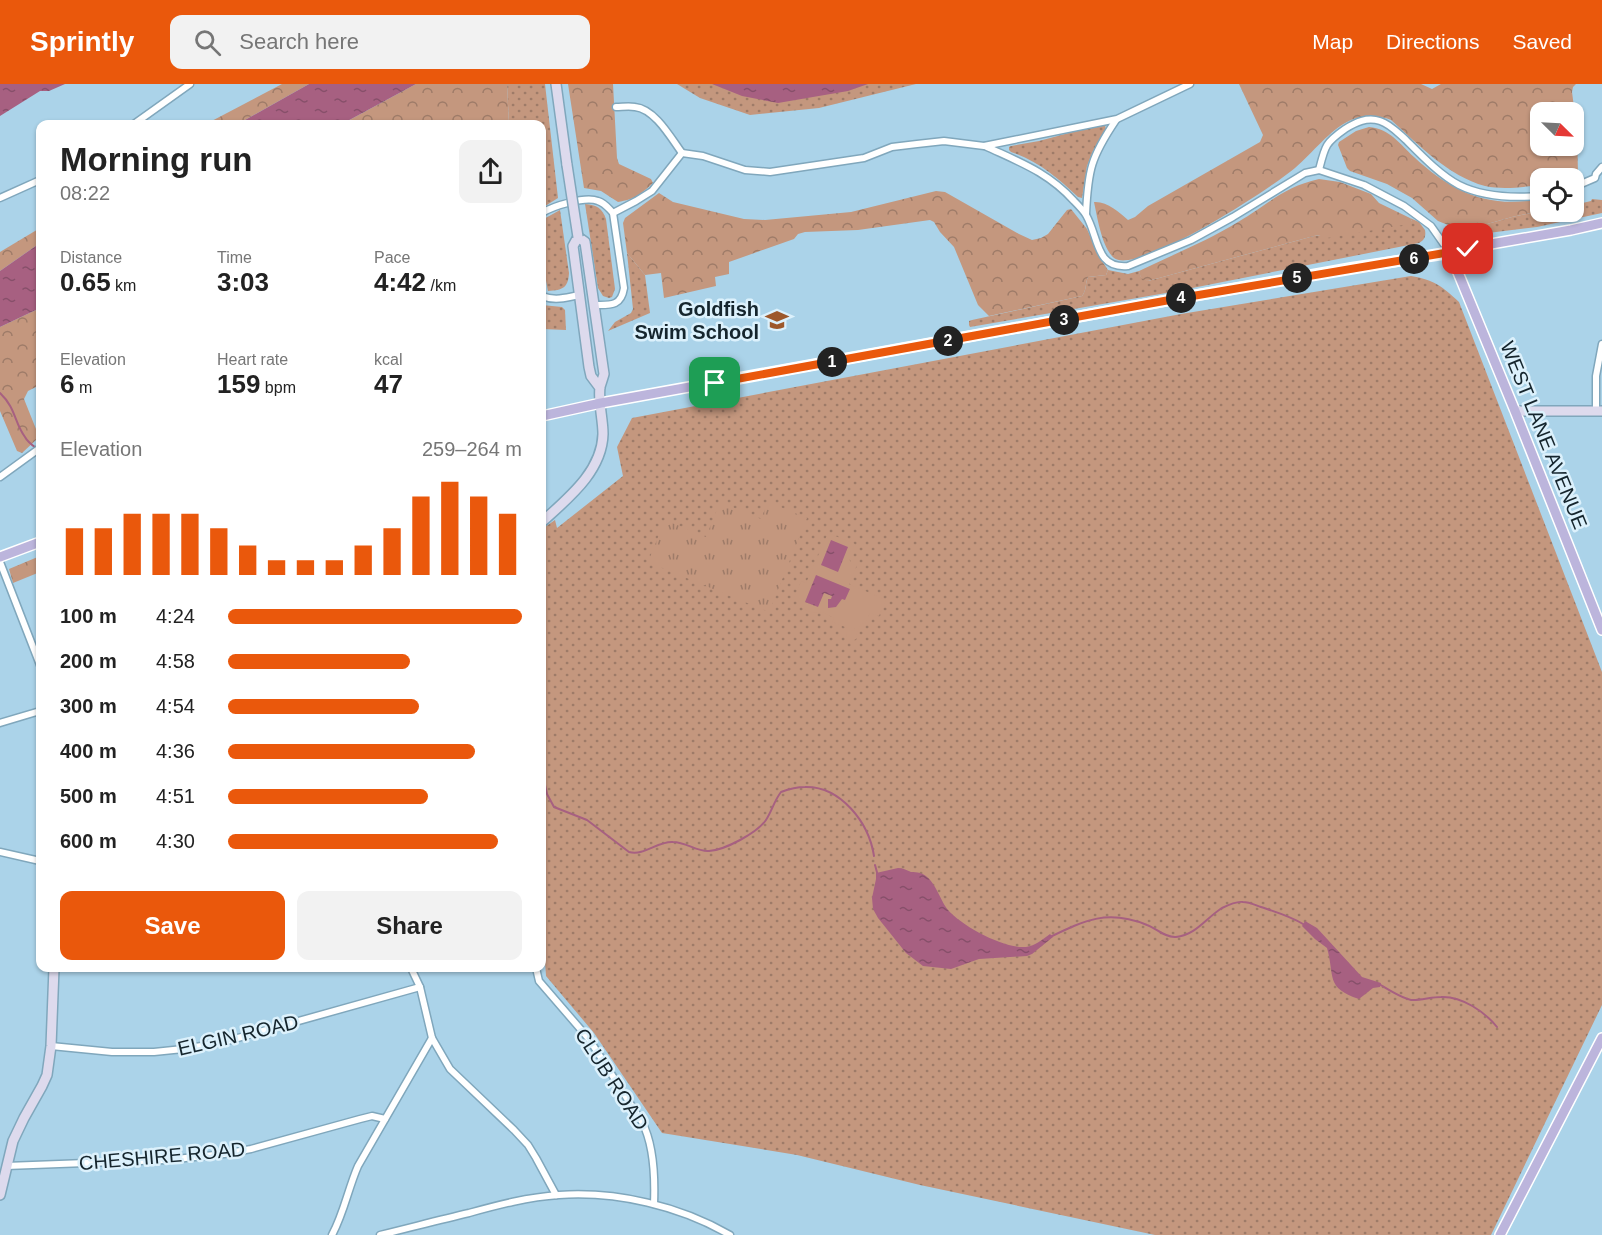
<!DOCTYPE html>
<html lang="en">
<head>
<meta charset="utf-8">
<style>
	:root { --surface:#fff; --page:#f2f2f2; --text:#222; --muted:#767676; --accent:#ea580c }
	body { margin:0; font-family:Helvetica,sans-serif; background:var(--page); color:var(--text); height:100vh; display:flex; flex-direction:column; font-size:22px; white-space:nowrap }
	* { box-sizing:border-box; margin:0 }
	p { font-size:20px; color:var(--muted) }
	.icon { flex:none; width:33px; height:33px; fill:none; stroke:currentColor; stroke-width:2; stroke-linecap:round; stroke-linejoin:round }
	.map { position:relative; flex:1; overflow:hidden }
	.side { position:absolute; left:36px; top:36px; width:510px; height:852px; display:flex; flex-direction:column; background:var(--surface); border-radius:12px; box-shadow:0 2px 4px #0004 }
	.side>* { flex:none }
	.needle { width:39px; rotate:114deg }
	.controls { position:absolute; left:1530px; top:18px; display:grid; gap:12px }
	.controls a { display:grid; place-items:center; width:54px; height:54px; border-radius:12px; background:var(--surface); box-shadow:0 2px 4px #0004; font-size:30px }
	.pin { position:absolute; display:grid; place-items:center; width:51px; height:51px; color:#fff; margin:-26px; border-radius:12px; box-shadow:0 3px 9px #0006 }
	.km { position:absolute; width:30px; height:30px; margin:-15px; border-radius:50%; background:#222; color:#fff; font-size:16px; line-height:30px; text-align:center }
	.round { display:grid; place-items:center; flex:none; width:63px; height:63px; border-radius:12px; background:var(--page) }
	.summary { display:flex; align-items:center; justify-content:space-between; height:102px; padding:0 24px }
	h1 { font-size:33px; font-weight:600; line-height:45px }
	.metrics { display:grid; grid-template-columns:repeat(3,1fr); gap:9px; height:102px; padding:6px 24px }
	.metrics div { display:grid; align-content:center }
	.metrics b { font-size:26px; font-weight:600 }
	.metrics small { font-size:16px; font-weight:400 }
	.metrics p { font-size:16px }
	.chart { height:168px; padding:12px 24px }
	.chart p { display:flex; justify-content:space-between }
	.chart svg { width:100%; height:108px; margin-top:6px; stroke:var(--accent); stroke-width:6 }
	.action { display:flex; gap:12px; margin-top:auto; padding:12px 24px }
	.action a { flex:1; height:69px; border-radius:12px; background:var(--accent); color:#fff; font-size:24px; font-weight:600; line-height:69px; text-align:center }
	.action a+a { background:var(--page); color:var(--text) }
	ul { padding:0 24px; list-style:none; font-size:20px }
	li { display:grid; grid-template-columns:96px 72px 1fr; align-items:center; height:45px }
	li i { height:15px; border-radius:8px; background:var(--accent) }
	header { display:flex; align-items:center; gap:36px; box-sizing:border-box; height:84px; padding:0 30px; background:var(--accent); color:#fff }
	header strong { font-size:28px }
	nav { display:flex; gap:33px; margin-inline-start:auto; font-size:21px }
	.search { width:420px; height:54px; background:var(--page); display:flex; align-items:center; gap:15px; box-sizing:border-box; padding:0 21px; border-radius:12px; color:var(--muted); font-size:22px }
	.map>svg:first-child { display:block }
	.grass { fill:url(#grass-dots) }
	.forest { fill:url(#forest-crowns); fill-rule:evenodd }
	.park { fill:url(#park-tufts) }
	.garden { fill:#c4977e }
	.water { fill:url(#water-ripples) }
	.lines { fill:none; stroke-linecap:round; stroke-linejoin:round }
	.stream { stroke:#a76081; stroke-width:2 }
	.street-casing { stroke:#80a7bc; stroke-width:9 }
	.secondary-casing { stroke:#80a7bc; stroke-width:12 }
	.primary-casing { stroke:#fff; stroke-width:12 }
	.street { stroke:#fff; stroke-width:6 }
	.secondary { stroke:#dddaed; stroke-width:9 }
	.primary { stroke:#bcb5dc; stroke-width:9 }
	.secondary-bridge-casing { stroke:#80a7bc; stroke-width:12; stroke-linecap:butt }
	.secondary-bridge { stroke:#dddaed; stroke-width:9 }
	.route-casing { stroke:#fff; stroke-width:12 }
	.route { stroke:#ea580c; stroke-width:8 }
	.labels { text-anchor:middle; stroke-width:5; stroke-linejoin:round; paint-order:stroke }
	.poi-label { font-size:20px; font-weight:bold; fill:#15252d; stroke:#dcf1fc; text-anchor:end }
	.street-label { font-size:20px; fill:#15252d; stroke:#dcf1fc }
</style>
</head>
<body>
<header>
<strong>Sprintly</strong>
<div class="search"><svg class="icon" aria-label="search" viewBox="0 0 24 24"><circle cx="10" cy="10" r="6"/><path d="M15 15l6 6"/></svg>Search here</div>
<nav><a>Map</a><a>Directions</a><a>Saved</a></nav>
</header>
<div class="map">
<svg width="1602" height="1151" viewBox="0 0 1602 1151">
	<defs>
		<pattern id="grass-dots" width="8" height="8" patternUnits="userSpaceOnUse" patternTransform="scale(1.5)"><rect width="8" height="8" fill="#c4977e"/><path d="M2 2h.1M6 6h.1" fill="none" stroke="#9e7b68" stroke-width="1.8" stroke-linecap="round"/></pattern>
		<pattern id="forest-crowns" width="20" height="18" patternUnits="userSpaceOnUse" patternTransform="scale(1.5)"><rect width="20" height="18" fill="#c4977e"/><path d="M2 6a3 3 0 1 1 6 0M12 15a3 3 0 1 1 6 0" fill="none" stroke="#9e7b68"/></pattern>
		<pattern id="park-tufts" width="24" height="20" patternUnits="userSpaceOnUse" patternTransform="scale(1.5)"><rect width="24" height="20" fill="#c4977e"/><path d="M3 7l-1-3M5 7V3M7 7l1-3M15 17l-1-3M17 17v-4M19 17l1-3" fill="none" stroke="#9e7b68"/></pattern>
		<pattern id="water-ripples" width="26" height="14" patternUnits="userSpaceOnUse" patternTransform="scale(1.5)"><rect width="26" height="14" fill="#a76081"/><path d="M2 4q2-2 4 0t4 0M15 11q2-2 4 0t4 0" fill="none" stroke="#874f6a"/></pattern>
	</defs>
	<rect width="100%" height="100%" fill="#abd3e9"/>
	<g class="grass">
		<path d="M507,0H545L558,114L542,124V40H509Z"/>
		<path d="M677,0H916L819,24L750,31L700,14Z"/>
		<path d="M1102,40L1105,41L1106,46L1093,67L1087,82L1082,114L1078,113C1058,94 1038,77 1011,68L1009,66V63L1011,62L1039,57Z"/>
		<path d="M1592,115L1602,116V129L1537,143L1480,150L1473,144L1512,133L1540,127L1574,128V121L1591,117Z"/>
		<path d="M585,120C597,121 602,124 606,135L615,205L612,213L609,214L603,212L598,204Z"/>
		<path d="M560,126L569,189C568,204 563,206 548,207L542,176V136Z"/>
		<path d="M1410,134L1419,138L1425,146C1426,152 1425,156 1419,159L1172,208L970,243L969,241V237L972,236L1082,212C1087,206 1085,199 1088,193L1106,191L1108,186L1128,190L1139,187L1141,193L1148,197L1314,152L1412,137Z"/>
		<path d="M627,169L645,191L650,229L608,247L615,238L631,229L633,225Z"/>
		<path d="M1411,192C1434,196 1442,202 1459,218L1602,588V921L1491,1151H1155L920,1101L797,1071L662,1049L594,949L546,892L542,833V445L555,436L557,444L623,392L617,363L632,334L1181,230Z"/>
		<path d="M542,221L562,223L565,226L566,246L542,245Z"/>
	</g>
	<g class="forest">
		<path d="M282,0H309L238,40H206Z"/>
		<path d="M416,0H507L509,40H342Z"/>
		<path d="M568,0H613L617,74L619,80L651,95L653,99C640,111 635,115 618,118L601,107L584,104Z"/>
		<path d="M1239,0H1421L1432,5L1441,0H1576L1573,3L1572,8L1577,46L1578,90L1575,93L1571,94H1540V101C1523,103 1503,106 1485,102C1448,92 1419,61 1391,36C1379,31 1363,31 1351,36C1329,46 1313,69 1295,84C1273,103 1137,192 1114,174C1102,164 1097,132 1094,118C1107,117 1119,128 1128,136L1135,133L1148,122L1260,58L1263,51ZM1540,28H1574V62H1540Z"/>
		<path d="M1369,43C1390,45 1399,59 1414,73C1452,108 1488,125 1540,115V127L1512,133L1473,144L1448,141L1438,137L1412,114L1387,100L1350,87L1347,84L1338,61L1339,58L1356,47Z"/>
		<path d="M1319,95L1340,98L1371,110L1379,119L1410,134L1412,137L1409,140L1327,154L1320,151L1314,152L1148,197C1142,196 1140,193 1139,187C1172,171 1207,157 1238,138C1269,120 1283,103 1319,95Z"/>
		<path d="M936,107L945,108L1019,150L1032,156L1041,154L1048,150L1067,126L1071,125L1087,145L1100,174L1108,186L1106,191L1088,193C1085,199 1087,206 1082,212L989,232L978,221L954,163L940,148L934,138L930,136L858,146L805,148L798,150L794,155L729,178V190L715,193L716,202L664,214L661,189L645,191L627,169L623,139L625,134L659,109L673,118L744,135L765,136L851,128Z"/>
		<path d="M40,144V159L0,187V168Z"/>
		<path d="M40,224V301L28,307L24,315L38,350L36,356L22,369L17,367L0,327V243Z"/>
		<path d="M40,472V488L13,499L9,485Z"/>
	</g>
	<path class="park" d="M720,418L761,435L768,418L807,434L769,528L648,478L665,436L706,453Z"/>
	<path class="garden" d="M828,449L855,460L848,472L851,479L857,481L849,500L886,516L879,532L870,529L865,540L861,539L856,551L857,552L856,555L851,558L847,556L846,551L847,547L850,546L854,547L855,545L849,543L848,544L832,538L834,534L822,528C814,530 801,528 798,516L794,514L801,497L806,499Z"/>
	<g class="water">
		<path d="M0,0H65L49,7H40L0,32Z"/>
		<path d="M309,0H416L342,40H238Z"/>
		<path d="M712,0H868L848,7L778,19L742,12Z"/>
		<path d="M40,159V224L0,243V187Z"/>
		<path d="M831,456L848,463L838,488L821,481Z"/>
		<path d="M816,491L850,505L845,516L842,515L836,523L828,524V515H831L832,512L824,509L818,523L805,518Z"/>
		<path d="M898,784C903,784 906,786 911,788C914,788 917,788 920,789C935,794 939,815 948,826C962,842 1004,865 1026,863C1035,862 1043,855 1050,850L1053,853L1032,870L1027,872L979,875L951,885L923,882L906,869L878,834L873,825L872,814L876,795V789Z"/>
		<path d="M1305,837L1317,844L1362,893L1381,899L1380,903L1373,904L1359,915C1325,904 1335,892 1327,864L1315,855L1302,842Z"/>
	</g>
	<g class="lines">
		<g class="stream">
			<path d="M0,309C16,324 14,338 25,353C27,357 32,361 36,364"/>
			<path d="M542,697L545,701L547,710L554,723L587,736L629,768C645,772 657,757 673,758C686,758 697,768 709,767C725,766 757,749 766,736C772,727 774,717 781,708C789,705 797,703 805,703C841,702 869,739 874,772"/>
			<path d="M875,781L878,792"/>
			<path d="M1050,853C1085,836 1108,825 1147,841C1156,844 1165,854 1176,853C1196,851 1206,834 1222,824C1228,821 1236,817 1243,818C1249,818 1255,821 1261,823C1276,828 1290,832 1303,840"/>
			<path d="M1379,900C1388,905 1404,916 1413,916C1422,916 1432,913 1441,913C1462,912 1485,928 1497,943"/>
		</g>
		<g class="street-casing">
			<g id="street">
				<path d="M616,23C622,23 629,22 635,23C655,25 671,54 682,69"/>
				<path d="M134,40L190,0"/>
				<path d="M985,62C1019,78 1048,88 1074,117C1078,121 1083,126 1086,131C1099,153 1095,185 1128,182L1191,156L1233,133L1305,89L1319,86L1364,101L1404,122L1431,142L1450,169"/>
				<path d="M1319,86C1325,62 1325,59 1345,45C1356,38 1367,33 1380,37C1390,40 1398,49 1406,56C1421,71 1440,91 1459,101C1483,113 1514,114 1540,112"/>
				<path d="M1574,103L1595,94L1596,90L1602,83"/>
				<path d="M0,114L40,96"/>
				<path d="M542,129C553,122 585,112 598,117C605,119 608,124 613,129L624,204C621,223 610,221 594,221"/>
				<path d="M613,129L636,117L652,107L682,69L703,72L745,86L770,88L864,74L892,63L917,60L944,57L984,62L1117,35L1190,0"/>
				<path d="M1086,130C1088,86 1091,73 1116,36"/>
				<path d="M542,212C554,217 566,214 579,211"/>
				<path d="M1596,327V292L1602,260"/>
				<path d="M0,393L40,364"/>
				<path d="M0,478L40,581"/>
				<path d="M0,639L40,627"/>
				<path d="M0,768L40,777"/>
				<path d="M411,884L420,903L432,954L450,985L514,1046L528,1061L536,1074L556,1111"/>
				<path d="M536,884L539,897L589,955L642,1038C654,1061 655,1095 654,1120"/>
				<path d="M51,962L112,968H154L183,965L220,959L420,903"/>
				<path d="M6,1082L166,1076L224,1070L251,1065L360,1035L372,1032L385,1035"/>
				<path d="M332,1151C344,1129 348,1105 358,1082L432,954"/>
				<path d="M380,1151C409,1144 439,1136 469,1129C498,1121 528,1113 559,1111C617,1107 680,1122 730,1151"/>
			</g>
		</g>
		<g class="secondary-casing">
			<g id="secondary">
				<path d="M556,0L567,81"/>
				<path d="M1515,327H1602"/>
				<path d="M542,438C567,415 602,388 603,350C603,335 598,318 600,303C601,299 603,294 604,290L585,158L578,153L573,162L589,283L591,292L600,304"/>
				<path d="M0,1111L13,1057L24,1034L42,1002L47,991L51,962L54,884"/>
			</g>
		</g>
		<g class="primary-casing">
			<g id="primary">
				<path d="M1450,169L1515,327L1602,546"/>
				<path d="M542,332L601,319L1175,215L1351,184L1450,169L1491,160L1571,146L1602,139"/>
				<path d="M0,473L40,458"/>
				<path d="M1500,1151L1602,954"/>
			</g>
		</g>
		<use href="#street" class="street"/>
		<use href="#secondary" class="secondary"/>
		<use href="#primary" class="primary"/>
		<g class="secondary-bridge-casing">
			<path id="secondary-bridge" d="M567,81L578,153"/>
		</g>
		<use href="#secondary-bridge" class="secondary-bridge"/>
	</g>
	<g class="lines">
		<g class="route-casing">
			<path id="route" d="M715,299L1175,215L1468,165"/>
		</g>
		<use href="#route" class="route"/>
	</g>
	<defs>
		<g id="school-bare" transform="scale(1.8)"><path d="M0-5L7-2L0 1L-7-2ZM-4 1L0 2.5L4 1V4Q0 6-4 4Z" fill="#9d582b" stroke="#dcf1fc" stroke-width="2.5" paint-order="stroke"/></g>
	</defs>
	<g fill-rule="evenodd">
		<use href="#school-bare" x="777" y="236"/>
	</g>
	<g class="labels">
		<g class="poi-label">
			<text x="759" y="232">Goldfish<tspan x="759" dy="23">Swim School</tspan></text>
		</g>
		<g class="street-label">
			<text transform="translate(1544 351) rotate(68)" y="7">WEST LANE AVENUE</text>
			<text transform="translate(238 951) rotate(-13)" y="7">ELGIN ROAD</text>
			<text transform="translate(612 995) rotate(57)" y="7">CLUB ROAD</text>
			<text transform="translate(162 1072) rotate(-5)" y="7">CHESHIRE ROAD</text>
		</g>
	</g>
</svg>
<div class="controls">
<a><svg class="needle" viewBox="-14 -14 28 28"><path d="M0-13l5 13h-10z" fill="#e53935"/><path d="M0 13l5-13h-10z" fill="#767676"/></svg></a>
<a><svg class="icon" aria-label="locate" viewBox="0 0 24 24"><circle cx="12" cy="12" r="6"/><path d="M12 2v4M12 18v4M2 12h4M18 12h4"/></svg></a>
</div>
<div class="pin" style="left:715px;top:299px;background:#1e9e55"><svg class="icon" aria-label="arrive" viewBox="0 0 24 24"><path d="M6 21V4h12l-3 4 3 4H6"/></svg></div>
<div class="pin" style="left:1468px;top:165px;background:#d93025"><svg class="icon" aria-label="check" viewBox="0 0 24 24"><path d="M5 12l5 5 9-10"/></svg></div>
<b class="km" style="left:832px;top:278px">1</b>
<b class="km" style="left:948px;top:257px">2</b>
<b class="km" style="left:1064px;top:236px">3</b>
<b class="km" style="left:1181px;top:214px">4</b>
<b class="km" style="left:1297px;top:194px">5</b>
<b class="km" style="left:1414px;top:175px">6</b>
<section class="side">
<div class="summary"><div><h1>Morning run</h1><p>08:22</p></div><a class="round"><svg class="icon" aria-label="share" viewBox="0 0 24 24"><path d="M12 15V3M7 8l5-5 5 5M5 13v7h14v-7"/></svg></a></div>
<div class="metrics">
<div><p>Distance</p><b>0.65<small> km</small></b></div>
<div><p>Time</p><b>3:03</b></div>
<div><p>Pace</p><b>4:42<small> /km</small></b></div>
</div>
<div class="metrics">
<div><p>Elevation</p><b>6<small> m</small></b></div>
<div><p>Heart rate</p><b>159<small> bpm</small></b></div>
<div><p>kcal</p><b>47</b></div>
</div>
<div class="chart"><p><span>Elevation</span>259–264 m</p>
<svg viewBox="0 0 160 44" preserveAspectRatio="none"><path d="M5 44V25M15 44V25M25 44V19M35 44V19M45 44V19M55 44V25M65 44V32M75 44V38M85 44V38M95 44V38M105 44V32M115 44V25M125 44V12M135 44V6M145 44V12M155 44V19"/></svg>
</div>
<ul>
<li><b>100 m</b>4:24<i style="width:100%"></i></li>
<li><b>200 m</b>4:58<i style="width:62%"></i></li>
<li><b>300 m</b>4:54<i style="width:65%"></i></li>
<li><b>400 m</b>4:36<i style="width:84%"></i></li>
<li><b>500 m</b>4:51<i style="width:68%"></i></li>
<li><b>600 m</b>4:30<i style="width:92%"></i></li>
</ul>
<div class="action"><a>Save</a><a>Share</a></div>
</section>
</div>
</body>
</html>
